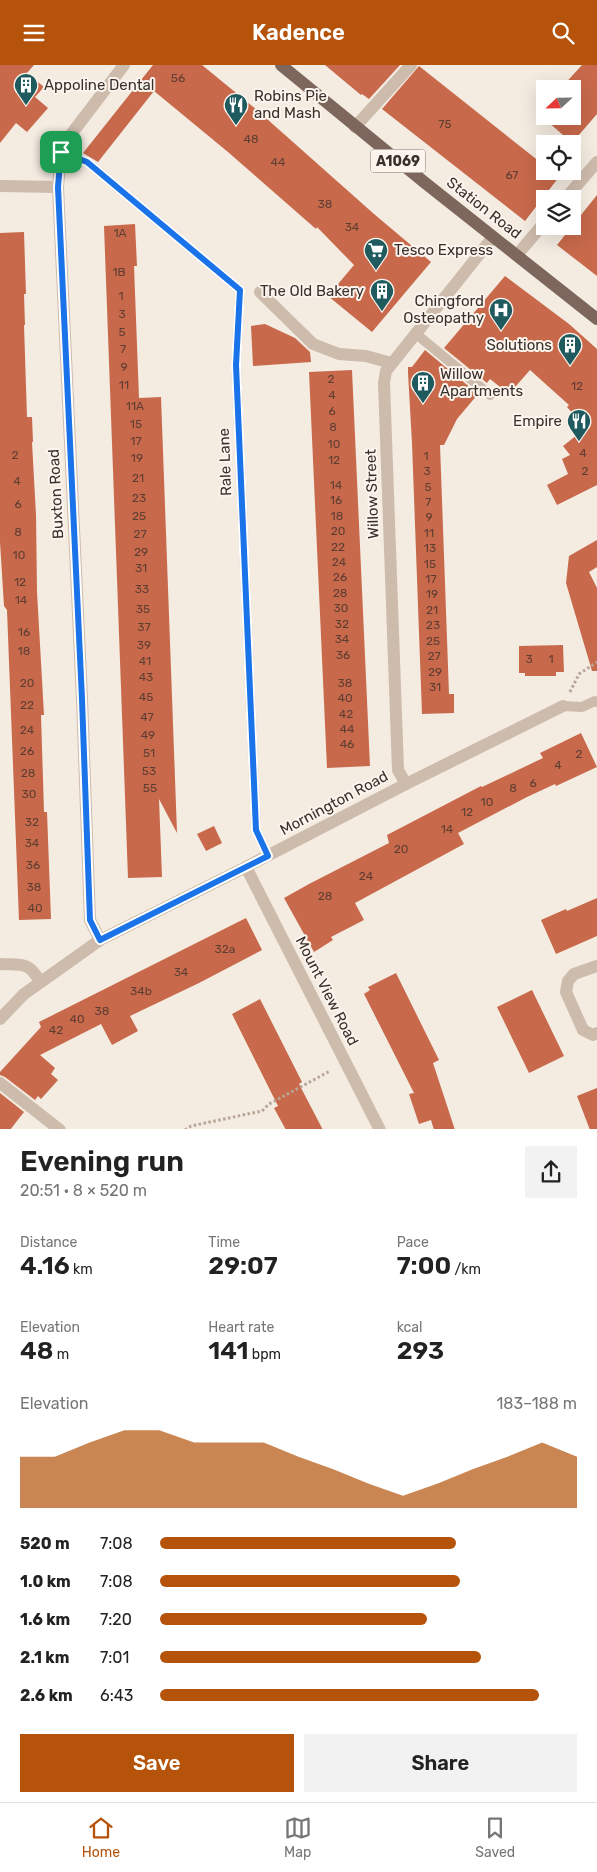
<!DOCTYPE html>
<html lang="en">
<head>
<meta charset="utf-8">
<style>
	:root { --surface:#fff; --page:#f2f2f2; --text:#222; --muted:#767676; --line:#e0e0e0; --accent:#b45309 }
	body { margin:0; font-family:Rubik,sans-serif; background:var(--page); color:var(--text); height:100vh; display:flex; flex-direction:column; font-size:19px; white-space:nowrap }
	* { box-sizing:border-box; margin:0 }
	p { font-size:16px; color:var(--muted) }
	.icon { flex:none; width:28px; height:28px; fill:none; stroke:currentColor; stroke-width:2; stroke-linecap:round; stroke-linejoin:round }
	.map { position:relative; height:1064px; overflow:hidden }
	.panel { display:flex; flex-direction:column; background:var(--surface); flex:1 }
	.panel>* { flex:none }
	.needle { width:32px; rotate:248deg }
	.buttons { position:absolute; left:536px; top:15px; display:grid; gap:10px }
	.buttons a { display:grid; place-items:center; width:45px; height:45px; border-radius:0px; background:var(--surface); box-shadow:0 5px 20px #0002; font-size:25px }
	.pin { position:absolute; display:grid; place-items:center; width:42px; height:42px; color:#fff; margin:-21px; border-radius:10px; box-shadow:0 2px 8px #0006 }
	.round { display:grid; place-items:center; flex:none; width:52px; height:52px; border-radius:0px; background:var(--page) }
	.summary { display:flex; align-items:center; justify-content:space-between; height:85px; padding:0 20px }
	h1 { font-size:28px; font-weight:600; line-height:38px }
	.figures { display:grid; grid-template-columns:repeat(3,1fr); gap:8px; height:85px; padding:5px 20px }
	.figures div { display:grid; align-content:center }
	.figures b { font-size:25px; font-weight:600 }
	.figures small { font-size:14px; font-weight:400 }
	.figures p { font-size:14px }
	.chart { height:140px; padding:10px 20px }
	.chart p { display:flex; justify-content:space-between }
	.chart svg { width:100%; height:90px; margin-top:5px; fill:var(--accent); opacity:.7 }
	.action { display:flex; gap:10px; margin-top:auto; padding:10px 20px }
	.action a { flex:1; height:58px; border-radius:0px; background:var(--accent); color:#fff; font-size:20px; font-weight:600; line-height:58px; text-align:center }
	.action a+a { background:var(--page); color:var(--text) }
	ul { padding:0 20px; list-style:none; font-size:16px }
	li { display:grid; grid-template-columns:80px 60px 1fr; align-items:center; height:38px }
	li i { height:12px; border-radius:6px; background:var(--accent) }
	header { display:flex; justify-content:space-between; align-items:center; height:65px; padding:0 20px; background:var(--accent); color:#fff; font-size:22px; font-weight:600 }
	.dock { display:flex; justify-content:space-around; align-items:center; height:70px; border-top:1px solid var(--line); background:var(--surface); font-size:14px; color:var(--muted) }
	.dock a { display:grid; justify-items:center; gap:2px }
	.dock .selected { color:var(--accent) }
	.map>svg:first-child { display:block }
	.building { fill:#c8694b }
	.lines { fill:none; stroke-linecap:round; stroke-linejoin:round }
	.path { stroke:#b9a596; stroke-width:3; stroke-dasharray:2.5 2.5; stroke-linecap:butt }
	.lane { stroke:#cdbbac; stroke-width:10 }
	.street { stroke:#cdbbac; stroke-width:12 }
	.primary { stroke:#7d675c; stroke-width:12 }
	.route-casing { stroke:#fff; stroke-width:10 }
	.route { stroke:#1a73e8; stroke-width:6 }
	.labels { text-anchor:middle; stroke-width:4; stroke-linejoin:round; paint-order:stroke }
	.number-label { font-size:12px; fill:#5e3e33 }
	.shield { fill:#fbf5ee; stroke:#756b66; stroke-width:1 }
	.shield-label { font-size:14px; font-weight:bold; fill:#3b302b }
	.poi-label { font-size:15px; fill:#3b302b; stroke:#fbf5ee; text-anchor:start }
	.street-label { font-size:15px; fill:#3b302b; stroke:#fbf5ee }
</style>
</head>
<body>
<header><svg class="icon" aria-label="menu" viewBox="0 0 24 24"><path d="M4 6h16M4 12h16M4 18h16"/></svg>Kadence<svg class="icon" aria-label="search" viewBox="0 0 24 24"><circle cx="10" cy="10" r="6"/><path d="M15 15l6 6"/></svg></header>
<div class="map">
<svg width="597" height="1065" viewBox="0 0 597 1065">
	<rect width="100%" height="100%" fill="#f4ebe1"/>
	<g class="building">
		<path d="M0,0H34L27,8L44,22L35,32L48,43L27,67L16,58L0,78Z"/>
		<path d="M153,0H202L258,46L374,149L431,197L372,267L328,231L354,200L317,162L316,164L228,87L154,26L98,97L83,88Z"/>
		<path d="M325,0H400L369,34L362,29L361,30Z"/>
		<path d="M582,0H597V49L572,78L538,48L545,40V51H572V24H560Z"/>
		<path d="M419,1L545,101V106H552L559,112L525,156L382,44Z"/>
		<path d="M597,130V211L557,180Z"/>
		<path d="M135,159L137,201H134L139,333L161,332L177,768L159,734L162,812L128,813L104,161Z"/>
		<path d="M24,167L26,229H24L25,260H24L27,352H32L33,377H32L36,450L37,527L44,650H41L44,747H47L51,854L19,855L7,545L4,541L0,477V168Z"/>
		<path d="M505,211L569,259L597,284V420L557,440L547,420L568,409L562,394L570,390L563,381L582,366L574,358L578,354L567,342L569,340L530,305L509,329L490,314L487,318L444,283Z"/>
		<path d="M265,259L295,273L310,287L311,297L253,301L251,261Z"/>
		<path d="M425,285L478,329L457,354L444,380H440L449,629H454V648L422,649L412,378L408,308V302H412Z"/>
		<path d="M352,305L370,701L327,703L309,307Z"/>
		<path d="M597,475V502L589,507L597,523V606H592L566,518L569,491Z"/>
		<path d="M563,580L564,607H556V611H525V608H519V581Z"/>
		<path d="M581,668L597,702L556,721L555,719L527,732L458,768L464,779L355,838L364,855L331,872L333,875L314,887L284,833L309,819L389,778L387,770L481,721L482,722L543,693L540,688Z"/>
		<path d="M214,761L222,778L206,786L197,769Z"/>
		<path d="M597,833V871L556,889L541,855L566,844L567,846Z"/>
		<path d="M246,853L262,885L199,918L130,951L138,966L112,980L101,959L40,990L55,1003L51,1009L58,1015L41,1034L38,1031L35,1035L5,1012L0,1010V1007L41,962L39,957Z"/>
		<path d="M396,908L439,995L433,998L455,1065H434L431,1055L419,1059L409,1029L414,1028L364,929L370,925L368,922Z"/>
		<path d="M532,925L564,991L529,1008L497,942Z"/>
		<path d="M260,934L302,1017L299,1019L323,1065H286L274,1043L278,1041L232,949Z"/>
		<path d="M597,1023V1065H590L577,1031Z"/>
		<path d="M0,1028L24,1047L10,1065H0Z"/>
	</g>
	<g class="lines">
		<g class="path">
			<path d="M570,627L579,609L597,597"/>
			<path d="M185,1065L191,1061L262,1046L269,1039L330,1006"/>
		</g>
		<g class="lane">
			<path d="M61,87L87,97L240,225L236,300L256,765L268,791"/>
			<path d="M415,268L490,330"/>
			<path d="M563,641L582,642L595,636L597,637"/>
		</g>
		<g class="street">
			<path d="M355,62L411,0"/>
			<path d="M0,121L58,122"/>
			<path d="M565,134L597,97"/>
			<path d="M517,190L545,157"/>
			<path d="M260,227L313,279L339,289L366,291L391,298"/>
			<path d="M406,719L398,705L384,318L386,306L493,172"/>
			<path d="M246,802L380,1065"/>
			<path d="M100,875L90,855L82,634L58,122L61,87L69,72L124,0"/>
			<path d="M0,899C22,900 29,896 40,917"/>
			<path d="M597,901L574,909L568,916L566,927L583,965L593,970L597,968"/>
			<path d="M0,954L24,929L100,875L246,802L406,719L563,641"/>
			<path d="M0,1018L60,1065"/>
		</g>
		<path class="primary" d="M281,0L424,117L597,254"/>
	</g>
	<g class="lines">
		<g class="route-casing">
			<path id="route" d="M61,87L87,97L240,225L236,300L256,765L268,791L100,875L90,855L82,634L58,122Z"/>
		</g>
		<use href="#route" class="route"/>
	</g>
	<defs>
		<g id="building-pin" transform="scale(1.25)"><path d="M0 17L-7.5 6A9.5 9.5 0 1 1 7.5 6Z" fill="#1f5a5e" stroke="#fbf5ee"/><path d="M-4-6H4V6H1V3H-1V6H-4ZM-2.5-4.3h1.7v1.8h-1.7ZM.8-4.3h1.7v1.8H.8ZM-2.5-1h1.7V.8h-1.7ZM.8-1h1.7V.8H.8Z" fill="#fff"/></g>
		<g id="restaurant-pin" transform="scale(1.25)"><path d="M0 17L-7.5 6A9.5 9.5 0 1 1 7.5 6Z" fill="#1f5a5e" stroke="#fbf5ee"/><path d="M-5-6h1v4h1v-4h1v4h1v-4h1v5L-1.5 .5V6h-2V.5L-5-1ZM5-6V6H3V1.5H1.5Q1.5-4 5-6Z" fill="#fff"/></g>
		<g id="supermarket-pin" transform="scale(1.25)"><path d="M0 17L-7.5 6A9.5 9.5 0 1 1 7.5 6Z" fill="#1f5a5e" stroke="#fbf5ee"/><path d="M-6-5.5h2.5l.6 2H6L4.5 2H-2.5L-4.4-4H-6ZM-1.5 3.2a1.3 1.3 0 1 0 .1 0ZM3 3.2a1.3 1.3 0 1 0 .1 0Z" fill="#fff"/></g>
		<g id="hospital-pin" transform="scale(1.25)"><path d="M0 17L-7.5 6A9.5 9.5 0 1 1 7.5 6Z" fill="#1f5a5e" stroke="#fbf5ee"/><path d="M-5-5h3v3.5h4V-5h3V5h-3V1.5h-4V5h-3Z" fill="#fff"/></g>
	</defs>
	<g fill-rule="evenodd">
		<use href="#building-pin" x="26" y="20"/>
		<use href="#restaurant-pin" x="236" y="40"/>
		<use href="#supermarket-pin" x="376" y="185"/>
		<use href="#building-pin" x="382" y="226"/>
		<use href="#hospital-pin" x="501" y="245"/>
		<use href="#building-pin" x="570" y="280"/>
		<use href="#building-pin" x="423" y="318"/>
		<use href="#restaurant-pin" x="579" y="356"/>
	</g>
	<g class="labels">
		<g class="number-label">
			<text x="178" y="17">56</text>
			<text x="445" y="63">75</text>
			<text x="251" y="78">48</text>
			<text x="278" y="101">44</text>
			<text x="512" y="114">67</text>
			<text x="325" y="143">38</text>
			<text x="352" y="166">34</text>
			<text x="120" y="172">1A</text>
			<text x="119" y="211">1B</text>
			<text x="121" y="235">1</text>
			<text x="122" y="253">3</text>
			<text x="122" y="271">5</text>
			<text x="123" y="288">7</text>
			<text x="124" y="306">9</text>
			<text x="331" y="318">2</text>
			<text x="124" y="324">11</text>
			<text x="577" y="325">12</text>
			<text x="332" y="334">4</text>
			<text x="135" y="345">11A</text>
			<text x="332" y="350">6</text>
			<text x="136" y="363">15</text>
			<text x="333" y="366">8</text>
			<text x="136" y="380">17</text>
			<text x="334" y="383">10</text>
			<text x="583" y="392">4</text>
			<text x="15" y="394">2</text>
			<text x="426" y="395">1</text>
			<text x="137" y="397">19</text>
			<text x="334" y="399">12</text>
			<text x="427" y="410">3</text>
			<text x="585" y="410">2</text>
			<text x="138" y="417">21</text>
			<text x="17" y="420">4</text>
			<text x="336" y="424">14</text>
			<text x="428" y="426">5</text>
			<text x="139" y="437">23</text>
			<text x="336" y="439">16</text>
			<text x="428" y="441">7</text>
			<text x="18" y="443">6</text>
			<text x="139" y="455">25</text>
			<text x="337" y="455">18</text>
			<text x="429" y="456">9</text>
			<text x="338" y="470">20</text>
			<text x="18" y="471">8</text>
			<text x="429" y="472">11</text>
			<text x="140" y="473">27</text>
			<text x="338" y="486">22</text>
			<text x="430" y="487">13</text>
			<text x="141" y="491">29</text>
			<text x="19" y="494">10</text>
			<text x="339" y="501">24</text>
			<text x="430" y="503">15</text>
			<text x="141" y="507">31</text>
			<text x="340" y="516">26</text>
			<text x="431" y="518">17</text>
			<text x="20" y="521">12</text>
			<text x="142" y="528">33</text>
			<text x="340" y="532">28</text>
			<text x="432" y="533">19</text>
			<text x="21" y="539">14</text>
			<text x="341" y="547">30</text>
			<text x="143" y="548">35</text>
			<text x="432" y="549">21</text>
			<text x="342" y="563">32</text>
			<text x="433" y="564">23</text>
			<text x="144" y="566">37</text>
			<text x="24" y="571">16</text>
			<text x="342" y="578">34</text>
			<text x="433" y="580">25</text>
			<text x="144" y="584">39</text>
			<text x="24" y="590">18</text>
			<text x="343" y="594">36</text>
			<text x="434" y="595">27</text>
			<text x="529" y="598">3</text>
			<text x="551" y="598">1</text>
			<text x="145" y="600">41</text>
			<text x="435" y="611">29</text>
			<text x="146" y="616">43</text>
			<text x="27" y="622">20</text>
			<text x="345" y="622">38</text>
			<text x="435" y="626">31</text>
			<text x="146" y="636">45</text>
			<text x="345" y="637">40</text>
			<text x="27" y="644">22</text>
			<text x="346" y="653">42</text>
			<text x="147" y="656">47</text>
			<text x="347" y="668">44</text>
			<text x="27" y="669">24</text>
			<text x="148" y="674">49</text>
			<text x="347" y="683">46</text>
			<text x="27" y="690">26</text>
			<text x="149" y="692">51</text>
			<text x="579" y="693">2</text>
			<text x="558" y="704">4</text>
			<text x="149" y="710">53</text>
			<text x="28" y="712">28</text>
			<text x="533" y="722">6</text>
			<text x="150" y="727">55</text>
			<text x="513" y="727">8</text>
			<text x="29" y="733">30</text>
			<text x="487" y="741">10</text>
			<text x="467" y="751">12</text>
			<text x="32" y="761">32</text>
			<text x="447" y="768">14</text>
			<text x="32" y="782">34</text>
			<text x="401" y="788">20</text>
			<text x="33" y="804">36</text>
			<text x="366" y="815">24</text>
			<text x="34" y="826">38</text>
			<text x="325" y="835">28</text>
			<text x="35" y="847">40</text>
			<text x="225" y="888">32a</text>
			<text x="181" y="911">34</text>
			<text x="141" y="930">34b</text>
			<text x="102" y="950">38</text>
			<text x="77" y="958">40</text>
			<text x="56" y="969">42</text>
		</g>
		<rect class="shield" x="370.5" y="84.5" width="55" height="23" rx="4"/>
		<g class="shield-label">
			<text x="398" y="101">A1069</text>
		</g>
		<g class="poi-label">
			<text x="44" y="25">Appoline Dental</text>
			<text x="254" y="36">Robins Pie<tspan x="254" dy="17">and Mash</tspan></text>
			<text x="394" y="190">Tesco Express</text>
			<text x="364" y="231" text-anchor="end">The Old Bakery</text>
			<text x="484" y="241" text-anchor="end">Chingford<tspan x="484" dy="17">Osteopathy</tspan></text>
			<text x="552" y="285" text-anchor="end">Solutions</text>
			<text x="440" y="314">Willow<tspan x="440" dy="17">Apartments</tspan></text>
			<text x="562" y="361" text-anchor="end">Empire</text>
		</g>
		<g class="street-label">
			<text transform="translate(484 143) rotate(38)" y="5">Station Road</text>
			<text transform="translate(225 397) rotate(-92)" y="5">Rale Lane</text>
			<text transform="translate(56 429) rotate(-93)" y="5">Buxton Road</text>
			<text transform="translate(372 429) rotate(-92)" y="5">Willow Street</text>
			<text transform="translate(334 738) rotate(-28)" y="5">Mornington Road</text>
			<text transform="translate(327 926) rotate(63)" y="5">Mount View Road</text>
		</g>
	</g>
</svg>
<div class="buttons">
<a><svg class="needle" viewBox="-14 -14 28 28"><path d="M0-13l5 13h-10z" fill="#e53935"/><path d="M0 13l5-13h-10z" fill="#767676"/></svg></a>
<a><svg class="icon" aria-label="locate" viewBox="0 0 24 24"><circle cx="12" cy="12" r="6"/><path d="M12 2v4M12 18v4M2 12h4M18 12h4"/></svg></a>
<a><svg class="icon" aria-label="layers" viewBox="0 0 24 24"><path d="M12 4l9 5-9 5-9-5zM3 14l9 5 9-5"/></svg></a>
</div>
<div class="pin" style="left:61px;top:87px;background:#1e9e55"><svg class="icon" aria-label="arrive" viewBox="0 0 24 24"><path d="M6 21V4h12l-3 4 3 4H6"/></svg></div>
</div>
<section class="panel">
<div class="summary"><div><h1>Evening run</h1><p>20:51 · 8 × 520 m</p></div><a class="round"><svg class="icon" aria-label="share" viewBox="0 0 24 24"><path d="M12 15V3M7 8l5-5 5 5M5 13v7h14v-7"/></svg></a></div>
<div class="figures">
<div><p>Distance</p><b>4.16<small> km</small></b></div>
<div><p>Time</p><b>29:07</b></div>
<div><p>Pace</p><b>7:00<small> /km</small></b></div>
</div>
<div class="figures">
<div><p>Elevation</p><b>48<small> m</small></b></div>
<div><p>Heart rate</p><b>141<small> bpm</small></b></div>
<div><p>kcal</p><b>293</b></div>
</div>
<div class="chart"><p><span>Elevation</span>183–188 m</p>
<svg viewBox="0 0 160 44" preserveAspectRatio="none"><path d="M0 44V19L10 19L20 12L30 6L40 6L50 12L60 12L70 12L80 19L90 25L100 32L110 38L120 32L130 25L140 19L150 12L160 19V44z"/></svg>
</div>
<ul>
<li><b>520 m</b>7:08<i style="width:71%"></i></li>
<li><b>1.0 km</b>7:08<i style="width:72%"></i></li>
<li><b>1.6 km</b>7:20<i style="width:64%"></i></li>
<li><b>2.1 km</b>7:01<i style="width:77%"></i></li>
<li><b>2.6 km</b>6:43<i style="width:91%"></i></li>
</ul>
<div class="action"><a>Save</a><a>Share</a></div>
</section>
<nav class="dock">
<a class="selected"><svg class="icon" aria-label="home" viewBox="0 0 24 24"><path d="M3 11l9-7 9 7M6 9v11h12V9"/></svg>Home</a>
<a><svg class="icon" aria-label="map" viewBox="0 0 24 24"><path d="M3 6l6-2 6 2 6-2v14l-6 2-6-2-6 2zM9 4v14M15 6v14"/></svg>Map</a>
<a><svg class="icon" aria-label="saved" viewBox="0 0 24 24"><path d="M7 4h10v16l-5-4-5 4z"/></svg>Saved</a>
</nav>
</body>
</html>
